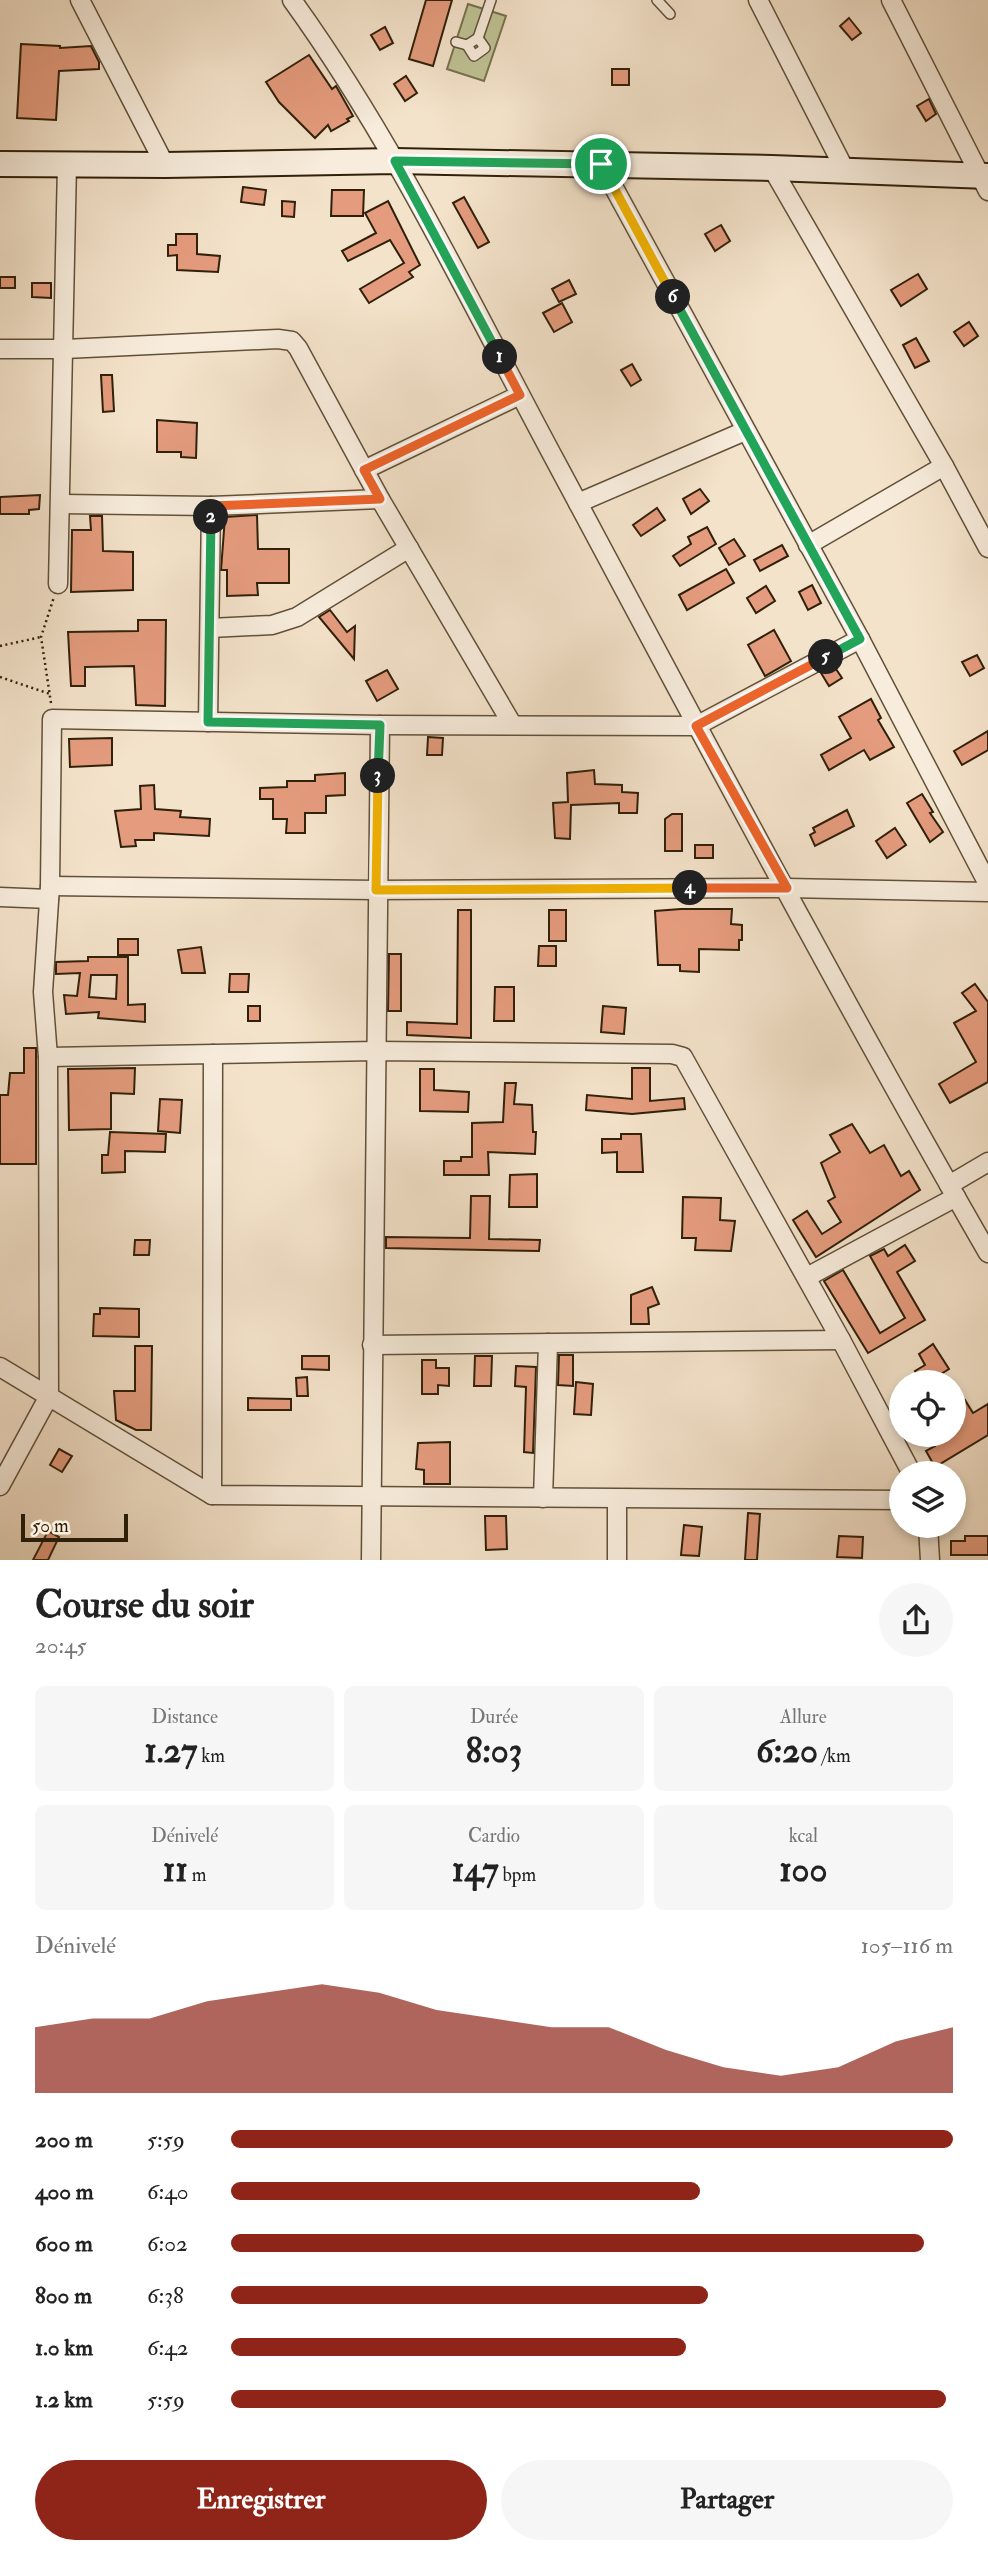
<!DOCTYPE html>
<html lang="fr">
<head>
<meta charset="utf-8">
<style>
	:root { --surface:#fff; --page:#f6f6f6; --text:#222; --muted:#767676; --accent:#8f2418 }
	body { margin:0; font-family:"IM FELL Double Pica",serif; background:var(--page); color:var(--text); height:100vh; display:flex; flex-direction:column; font-size:26px; white-space:nowrap }
	* { box-sizing:border-box; margin:0 }
	p { font-size:23px; color:var(--muted) }
	.icon { flex:none; width:38px; height:38px; fill:none; stroke:currentColor; stroke-width:2; stroke-linecap:round; stroke-linejoin:round }
	.map { position:relative; height:1560px; overflow:hidden }
	.side { display:flex; flex-direction:column; background:var(--surface); flex:1 }
	.side>* { flex:none }
	.buttons { position:absolute; left:889px; top:1370px; display:grid; gap:14px }
	.buttons a { display:grid; place-items:center; width:77px; height:77px; border-radius:50%; background:var(--surface); box-shadow:0 4px 10px #0003; font-size:35px }
	.scale { position:absolute; left:21px; bottom:18px; width:107px; box-sizing:border-box; padding-left:7px; border:4px solid #30200a; border-top:0; font-size:19px; line-height:24px; white-space:nowrap; color:#30200a; -webkit-text-stroke:5px #f8eddd; paint-order:stroke }
	.pin { position:absolute; display:grid; place-items:center; width:60px; height:60px; color:#fff; margin:-30px; border:4px solid #fff; border-radius:50%; box-shadow:0 2px 7px #0007 }
	.km { position:absolute; width:35px; height:35px; margin:-18px; border-radius:50%; background:#222; color:#fff; font-size:19px; line-height:35px; text-align:center }
	.round { display:grid; place-items:center; flex:none; width:74px; height:74px; border-radius:37px; background:var(--page) }
	.summary { display:flex; align-items:center; justify-content:space-between; height:119px; padding:0 35px }
	h1 { font-size:38px; font-weight:800; line-height:52px }
	.figures { display:grid; grid-template-columns:repeat(3,1fr); gap:10px; height:119px; padding:7px 35px }
	.figures div { display:grid; align-content:center; border-radius:10px; background:var(--page); text-align:center }
	.figures b { font-size:35px; font-weight:800 }
	.figures small { font-size:19px; font-weight:400 }
	.figures p { font-size:19px }
	.chart { height:196px; padding:14px 35px }
	.chart p { display:flex; justify-content:space-between }
	.chart svg { width:100%; height:126px; margin-top:7px; fill:var(--accent); opacity:.7 }
	.button { display:flex; gap:14px; margin-top:auto; padding:14px 35px }
	.button a { flex:1; height:80px; border-radius:42px; background:var(--accent); color:#fff; font-size:28px; font-weight:800; line-height:80px; text-align:center }
	.button a+a { background:var(--page); color:var(--text) }
	ul { padding:0 35px; list-style:none; font-size:23px }
	li { display:grid; grid-template-columns:112px 84px 1fr; align-items:center; height:52px }
	li i { height:18px; border-radius:9px; background:var(--accent) }
	.map>svg:first-child { display:block }
	.green { fill:#bfc395; stroke:#787250; stroke-width:2 }
	.building { fill:#e59c7e; stroke:#30200a; stroke-width:2; fill-rule:evenodd }
	.lines { fill:none; stroke-linecap:round; stroke-linejoin:round }
	.lane-casing { stroke:#61513a; stroke-width:12 }
	.street-casing { stroke:#61513a; stroke-width:21 }
	.secondary-casing { stroke:#30200a; stroke-width:28 }
	.path { stroke:#30200a; stroke-width:2.5; stroke-dasharray:2 3.5; stroke-linecap:butt }
	.lane { stroke:#f8eddd; stroke-width:9 }
	.street { stroke:#f8eddd; stroke-width:18 }
	.secondary { stroke:#f8eddd; stroke-width:24 }
	.split-1-casing { stroke:#fff; stroke-width:14 }
	.split-2-casing { stroke:#fff; stroke-width:14 }
	.split-3-casing { stroke:#fff; stroke-width:14 }
	.split-4-casing { stroke:#fff; stroke-width:14 }
	.split-5-casing { stroke:#fff; stroke-width:14 }
	.split-6-casing { stroke:#fff; stroke-width:14 }
	.split-7-casing { stroke:#fff; stroke-width:14 }
	.split-1 { stroke:#22a559; stroke-width:9 }
	.split-2 { stroke:#f0652b; stroke-width:9 }
	.split-3 { stroke:#22a559; stroke-width:9 }
	.split-4 { stroke:#f5b400; stroke-width:9 }
	.split-5 { stroke:#f0652b; stroke-width:9 }
	.split-6 { stroke:#22a559; stroke-width:9 }
	.split-7 { stroke:#f5b400; stroke-width:9 }
</style>
</head>
<body>
<div class="map">
<svg width="988" height="1560" viewBox="0 0 988 1560">
	<rect width="100%" height="100%" fill="#f4e3cb"/>
	<filter id="stains"><feTurbulence type="fractalNoise" baseFrequency=".00286" numOctaves="4"/><feColorMatrix values="0 0 0 0 .2 0 0 0 0 .09 0 0 0 0 .02 0 0 0 .5 -.17"/></filter>
	<radialGradient id="worn" r=".72"><stop offset=".6" stop-color="#630" stop-opacity="0"/><stop offset="1" stop-color="#630" stop-opacity=".3"/></radialGradient>
	<path class="green" d="M468,4L506,16L484,81L447,69Z"/>
	<g class="building">
		<path d="M426,0H452L433,66L409,59Z"/>
		<path d="M849,18L861,33L852,40L840,26Z"/>
		<path d="M385,27L393,43L380,50L371,35Z"/>
		<path d="M21,44L60,46V48L91,46L99,62V69L59,71L56,120L17,118Z"/>
		<path d="M309,55L332,89L336,86L353,116L347,119L349,121L331,131L328,125L315,138L279,102L266,82Z"/>
		<rect x="612" y="69" width="17" height="16"/>
		<path d="M406,76L417,93L405,101L394,84Z"/>
		<path d="M929,99L936,114L926,121L917,106Z"/>
		<path d="M243,187L266,190L264,205L241,202Z"/>
		<path d="M332,190H364L363,216H331Z"/>
		<path d="M464,197L489,242L478,248L453,203Z"/>
		<path d="M282,201L295,202L294,217L282,216Z"/>
		<path d="M388,201L420,265L409,272L413,277L369,303L360,289L404,263L390,240L348,261L342,251L376,233L365,213Z"/>
		<path d="M721,225L730,241L715,251L705,234Z"/>
		<path d="M176,234H197V254L220,256L218,272L177,270V255L168,256V245H176Z"/>
		<path d="M918,274L927,289L901,306L891,290Z"/>
		<rect x="0" y="277" width="15" height="11"/>
		<path d="M569,280L576,294L559,302L552,289Z"/>
		<path d="M32,283H51V298L32,297Z"/>
		<path d="M562,303L572,322L554,332L543,313Z"/>
		<path d="M969,322L978,336L964,346L954,332Z"/>
		<path d="M916,338L929,361L915,368L903,345Z"/>
		<path d="M632,364L641,380L631,386L621,370Z"/>
		<path d="M101,375H112L114,411L103,412Z"/>
		<path d="M157,420L197,423L196,458L181,457V452H157Z"/>
		<path d="M700,489L709,501L691,514L683,499Z"/>
		<path d="M40,495L39,509L29,510V514H0V497Z"/>
		<path d="M657,508L665,520L641,536L633,525Z"/>
		<path d="M257,515L258,549H289V583H257L258,595L227,596V570H221L225,517Z"/>
		<path d="M90,516H102L103,551L133,552V590L71,592L72,530H91Z"/>
		<path d="M707,527L716,544L680,566L673,556L691,544L688,537Z"/>
		<path d="M734,539L745,556L729,565L719,548Z"/>
		<path d="M782,545L788,556L760,571L754,560Z"/>
		<path d="M726,569L734,583L687,610L679,595Z"/>
		<path d="M812,585L821,603L808,610L799,592Z"/>
		<path d="M766,586L775,601L756,613L747,598Z"/>
		<path d="M330,610L347,632L355,626L354,659L319,617Z"/>
		<path d="M138,620H166L165,706L136,705L134,666L85,667V686H71L68,632L138,631Z"/>
		<path d="M774,630L791,661L765,676L748,645Z"/>
		<path d="M977,655L984,668L970,676L962,662Z"/>
		<path d="M834,666L842,678L829,686L821,673Z"/>
		<path d="M387,670L398,689L377,701L366,681Z"/>
		<path d="M871,699L881,718L878,720L894,747L870,760L864,750L829,770L821,755L851,738L839,717Z"/>
		<path d="M988,731V750L962,765L954,751Z"/>
		<path d="M428,737L443,738L442,755H427Z"/>
		<path d="M112,738V765L70,767L69,739Z"/>
		<path d="M594,770L595,784L622,785V792L638,793L637,813H619V803L571,805L570,839L555,838L553,803L568,802L567,773Z"/>
		<path d="M345,773V795L326,796V813H305V833H286L287,819H273V799H260V788L287,787V781H315V775Z"/>
		<path d="M154,785L155,809L181,811L180,817L210,819L209,836L154,833V840H135L136,846L121,847L115,811L141,809L140,786Z"/>
		<path d="M922,794L933,812L930,813L943,832L930,842L907,803Z"/>
		<path d="M847,810L854,826L815,846L810,835L815,832L813,828Z"/>
		<path d="M672,814H682V851H665V819Z"/>
		<path d="M895,828L906,845L887,858L876,841Z"/>
		<rect x="695" y="845" width="18" height="13"/>
		<path d="M681,909H732L731,924L742,925V940H739V950L699,949V972L680,971V965H658L655,911Z"/>
		<path d="M458,910H471V1038L407,1035V1022L457,1024Z"/>
		<rect x="549" y="910" width="17" height="31"/>
		<rect x="118" y="939" width="20" height="16"/>
		<path d="M539,946H556V966H538Z"/>
		<path d="M201,947L205,973H182L178,950Z"/>
		<path d="M389,954H401V1011H388Z"/>
		<path d="M88,957H128V1005L145,1004V1022L98,1018L99,1012L66,1014L64,995L77,996L80,973L56,974V962L88,961ZM91,975H117L116,999L89,997Z"/>
		<path d="M230,974H249L248,992H229Z"/>
		<path d="M975,984L988,1002V1082L950,1103L939,1084L976,1062L954,1023L976,1011L962,993Z"/>
		<path d="M495,987H514V1021H494Z"/>
		<rect x="248" y="1006" width="12" height="15"/>
		<path d="M603,1006L626,1008L624,1034L601,1032Z"/>
		<path d="M24,1048H36V1164H0V1095H8L10,1073H24Z"/>
		<path d="M135,1068L134,1094L111,1093V1129L69,1130L68,1069Z"/>
		<path d="M632,1068H650V1101L684,1098L685,1109L632,1114L586,1110L587,1095L632,1099Z"/>
		<path d="M420,1069H434V1090L469,1092L468,1112L420,1111Z"/>
		<path d="M505,1083H516L514,1104L532,1105L533,1132H536L535,1154L488,1152L489,1175H444V1161H461V1157H472V1123L503,1122Z"/>
		<path d="M160,1099L182,1100L180,1133L158,1131Z"/>
		<path d="M852,1124L870,1153L884,1145L901,1176L909,1171L920,1190L816,1257L793,1220L807,1211L822,1234L841,1222L828,1201L835,1197L821,1163L840,1152L830,1135Z"/>
		<path d="M110,1132L166,1134L165,1152L125,1151V1172L102,1173V1155H108Z"/>
		<path d="M621,1134H641L643,1172H617V1152L602,1153V1139H621Z"/>
		<path d="M537,1174V1207H509L510,1175Z"/>
		<path d="M471,1196H490L489,1239L540,1240L539,1251L386,1248V1237L470,1238Z"/>
		<path d="M683,1197L721,1198L720,1220L735,1221L731,1251L695,1250L696,1238H682Z"/>
		<path d="M135,1240H150L149,1255H134Z"/>
		<path d="M905,1245L915,1261L897,1272L925,1320L868,1353L824,1281L843,1270L880,1333L905,1318L870,1256L884,1249L888,1256Z"/>
		<path d="M652,1287L659,1304L648,1308L649,1324H631V1295Z"/>
		<path d="M100,1308L139,1309V1337L93,1336L94,1314H100Z"/>
		<path d="M933,1344L949,1369L928,1382H922L915,1371L925,1365L919,1354Z"/>
		<path d="M135,1346H152L151,1430H136L116,1420L114,1391H135Z"/>
		<path d="M559,1355H573V1386L558,1385Z"/>
		<path d="M302,1356H329V1370L302,1369Z"/>
		<path d="M475,1356H492L491,1386H474Z"/>
		<path d="M422,1360H436V1368H449V1386L438,1385V1394H422Z"/>
		<path d="M516,1366L536,1367L533,1453L524,1452L526,1387L515,1386Z"/>
		<path d="M307,1377L308,1396H297L296,1378Z"/>
		<path d="M576,1382L593,1384L591,1415L574,1414Z"/>
		<path d="M248,1398L291,1399V1410H248Z"/>
		<path d="M965,1400L973,1413L988,1404V1435L935,1467L926,1451L935,1446L929,1435H954V1407Z"/>
		<path d="M450,1442V1484H424V1470L416,1469L418,1443Z"/>
		<path d="M59,1449L72,1456L62,1472L50,1465Z"/>
		<path d="M748,1513L760,1514L757,1560H745Z"/>
		<path d="M485,1516H506L507,1549L486,1550Z"/>
		<path d="M684,1525L702,1527L699,1556L681,1555Z"/>
		<path d="M48,1531L59,1537L48,1560H33Z"/>
		<path d="M839,1536L863,1537L862,1558L837,1557Z"/>
		<path d="M965,1536H988V1555H951V1541H965Z"/>
	</g>
	<g class="lines">
		<g class="lane-casing">
			<g id="lane">
				<path d="M657,0L670,14"/>
				<path d="M478,38L485,48L474,56L467,45Z"/>
				<path d="M478,38L491,0"/>
				<path d="M456,42L467,45"/>
			</g>
		</g>
		<g class="street-casing">
			<g id="street">
				<path d="M80,0L165,165"/>
				<path d="M292,0C396,144 472,306 556,462C698,727 838,993 988,1253"/>
				<path d="M758,0L846,172"/>
				<path d="M891,0L988,191"/>
				<path d="M601,164L860,639L988,884"/>
				<path d="M772,168L944,466L988,548"/>
				<path d="M0,349H65L278,339L292,341L298,348L380,499L512,724"/>
				<path d="M364,470L520,395"/>
				<path d="M578,503L745,431"/>
				<path d="M62,504L211,506L380,499"/>
				<path d="M808,545L944,466"/>
				<path d="M58,584L67,164"/>
				<path d="M210,628L272,625L297,617L409,548"/>
				<path d="M208,722L211,506"/>
				<path d="M50,886L376,890L787,888L988,892"/>
				<path d="M0,897L49,899"/>
				<path d="M48,1057L375,1051L672,1054L683,1057L841,1340L912,1474"/>
				<path d="M949,1185L988,1162"/>
				<path d="M807,1277L956,1197"/>
				<path d="M372,1345L841,1340"/>
				<path d="M0,1367L212,1495L901,1500"/>
				<path d="M0,1486L49,1396L48,1057L43,992L50,886L52,719L380,725L696,726L860,639"/>
				<path d="M212,1495L213,1054"/>
				<path d="M543,1498L548,1343"/>
				<path d="M928,1526L930,1560"/>
				<path d="M371,1560L380,725"/>
				<path d="M617,1560V1499"/>
			</g>
		</g>
		<g class="secondary-casing">
			<path id="secondary" d="M0,164L165,165L395,161L772,168L988,176"/>
		</g>
		<g class="path">
			<path d="M0,646L41,637"/>
			<path d="M0,677L50,694"/>
			<path d="M51,703L41,637L54,597"/>
		</g>
		<use href="#lane" class="lane"/>
		<use href="#street" class="street"/>
		<use href="#secondary" class="secondary"/>
	</g>
	<g class="lines">
		<g class="split-1-casing">
			<path id="split-1" d="M500,357L395,161L601,164"/>
		</g>
		<g class="split-2-casing">
			<path id="split-2" d="M211,517V506L380,499L364,470L520,395L500,357"/>
		</g>
		<g class="split-3-casing">
			<path id="split-3" d="M211,517L208,722L380,725L378,776"/>
		</g>
		<g class="split-4-casing">
			<path id="split-4" d="M378,776L376,890L690,888"/>
		</g>
		<g class="split-5-casing">
			<path id="split-5" d="M690,888H787L696,726L826,657"/>
		</g>
		<g class="split-6-casing">
			<path id="split-6" d="M673,297L860,639L826,657"/>
		</g>
		<g class="split-7-casing">
			<path id="split-7" d="M601,164L673,297"/>
		</g>
		<use href="#split-1" class="split-1"/>
		<use href="#split-2" class="split-2"/>
		<use href="#split-3" class="split-3"/>
		<use href="#split-4" class="split-4"/>
		<use href="#split-5" class="split-5"/>
		<use href="#split-6" class="split-6"/>
		<use href="#split-7" class="split-7"/>
	</g>
	<rect width="100%" height="100%" filter="url(#stains)"/>
	<rect width="100%" height="100%" fill="url(#worn)"/>
</svg>
<div class="buttons">
<a><svg class="icon" aria-label="locate" viewBox="0 0 24 24"><circle cx="12" cy="12" r="6"/><path d="M12 2v4M12 18v4M2 12h4M18 12h4"/></svg></a>
<a><svg class="icon" aria-label="layers" viewBox="0 0 24 24"><path d="M12 4l9 5-9 5-9-5zM3 14l9 5 9-5"/></svg></a>
</div>
<div class="scale">50 m</div>
<div class="pin" style="left:601px;top:164px;background:#1e9e55"><svg class="icon" aria-label="arrive" viewBox="0 0 24 24"><path d="M6 21V4h12l-3 4 3 4H6"/></svg></div>
<b class="km" style="left:500px;top:357px">1</b>
<b class="km" style="left:211px;top:517px">2</b>
<b class="km" style="left:378px;top:776px">3</b>
<b class="km" style="left:690px;top:888px">4</b>
<b class="km" style="left:826px;top:657px">5</b>
<b class="km" style="left:673px;top:297px">6</b>
</div>
<section class="side">
<div class="summary"><div><h1>Course du soir</h1><p>20:45</p></div><a class="round"><svg class="icon" aria-label="share" viewBox="0 0 24 24"><path d="M12 15V3M7 8l5-5 5 5M5 13v7h14v-7"/></svg></a></div>
<div class="figures">
<div><p>Distance</p><b>1.27<small> km</small></b></div>
<div><p>Durée</p><b>8:03</b></div>
<div><p>Allure</p><b>6:20<small> /km</small></b></div>
</div>
<div class="figures">
<div><p>Dénivelé</p><b>11<small> m</small></b></div>
<div><p>Cardio</p><b>147<small> bpm</small></b></div>
<div><p>kcal</p><b>100</b></div>
</div>
<div class="chart"><p><span>Dénivelé</span>105–116 m</p>
<svg viewBox="0 0 160 44" preserveAspectRatio="none"><path d="M0 44V21L10 18L20 18L30 12L40 9L50 6L60 9L70 15L80 18L90 21L100 21L110 29L120 35L130 38L140 35L150 26L160 21V44z"/></svg>
</div>
<ul>
<li><b>200 m</b>5:59<i style="width:100%"></i></li>
<li><b>400 m</b>6:40<i style="width:65%"></i></li>
<li><b>600 m</b>6:02<i style="width:96%"></i></li>
<li><b>800 m</b>6:38<i style="width:66%"></i></li>
<li><b>1.0 km</b>6:42<i style="width:63%"></i></li>
<li><b>1.2 km</b>5:59<i style="width:99%"></i></li>
</ul>
<div class="button"><a>Enregistrer</a><a>Partager</a></div>
</section>
</body>
</html>
